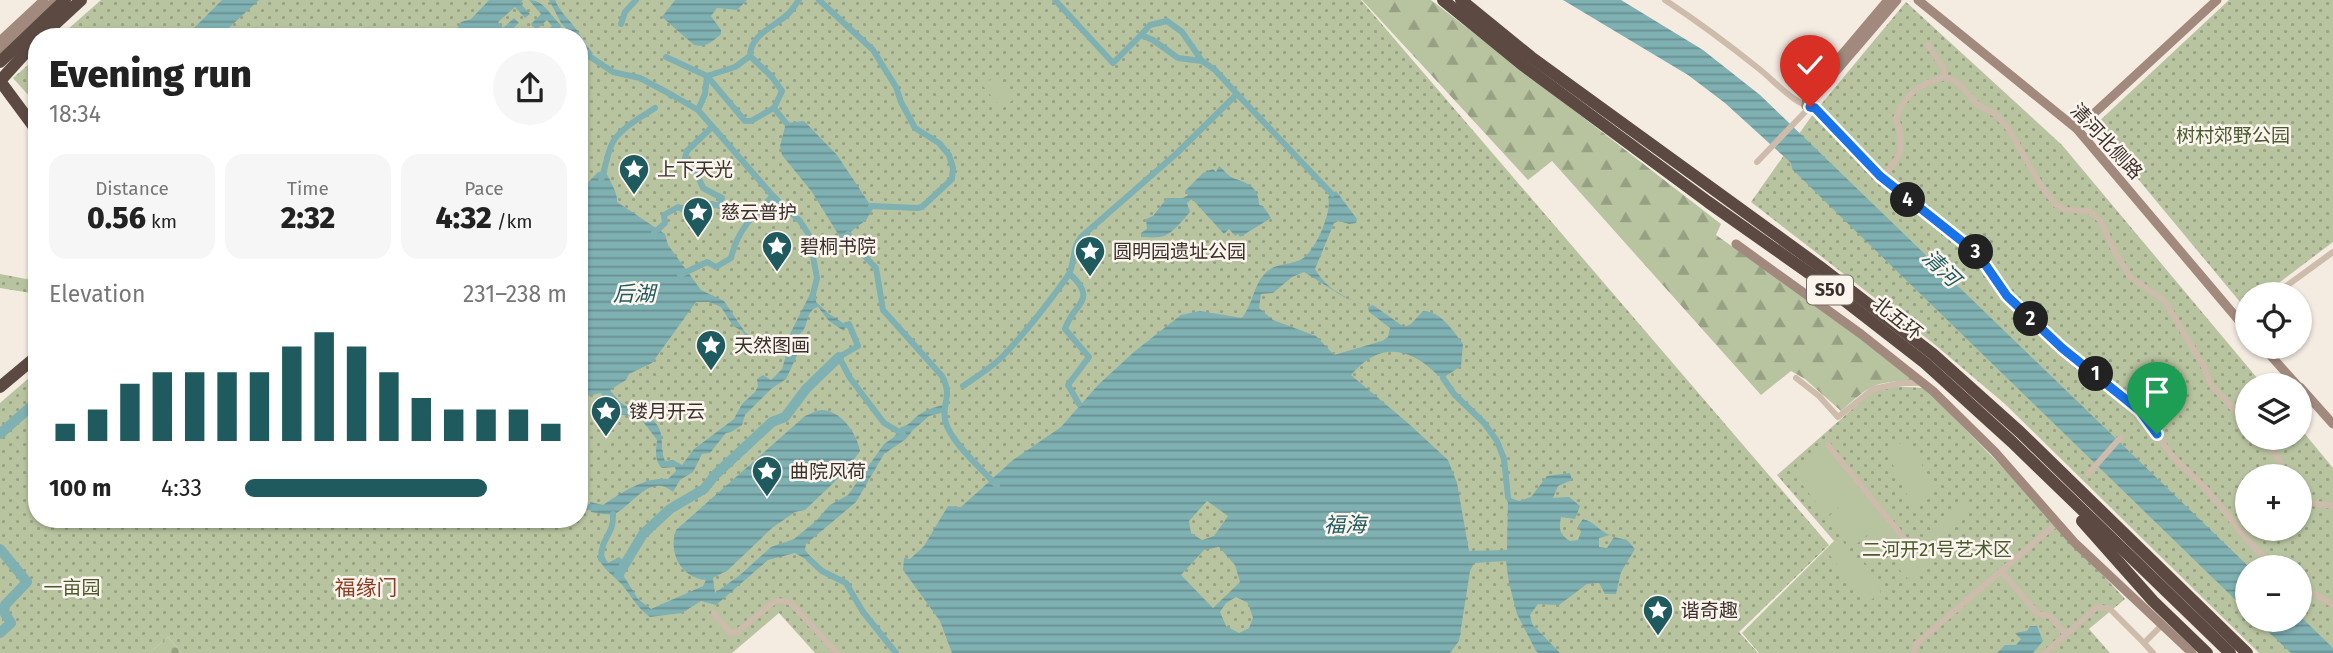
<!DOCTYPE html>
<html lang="en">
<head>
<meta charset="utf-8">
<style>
	:root { --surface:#fff; --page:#f6f6f6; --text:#222; --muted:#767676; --accent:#1f5a5e }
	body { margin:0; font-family:"Fira Sans","Noto Sans SC",sans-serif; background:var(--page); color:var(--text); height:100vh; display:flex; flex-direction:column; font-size:26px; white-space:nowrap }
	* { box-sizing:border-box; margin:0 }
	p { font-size:23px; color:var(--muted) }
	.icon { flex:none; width:38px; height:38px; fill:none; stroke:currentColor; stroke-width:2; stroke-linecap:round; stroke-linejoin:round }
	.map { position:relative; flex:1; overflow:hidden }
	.drawer { position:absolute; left:28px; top:28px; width:560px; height:500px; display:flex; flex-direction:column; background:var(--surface); border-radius:28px; box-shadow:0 2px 5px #0004 }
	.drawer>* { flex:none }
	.fabs { position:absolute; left:2235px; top:282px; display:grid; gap:14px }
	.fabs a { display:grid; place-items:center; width:77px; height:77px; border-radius:50%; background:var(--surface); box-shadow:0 2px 5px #0004; font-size:35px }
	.pin { position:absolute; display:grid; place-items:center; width:60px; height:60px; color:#fff; margin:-72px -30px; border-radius:50% 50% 50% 0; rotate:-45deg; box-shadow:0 0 7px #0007 }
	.pin .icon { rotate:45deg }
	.km { position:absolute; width:35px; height:35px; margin:-18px; border-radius:50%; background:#222; color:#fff; font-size:19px; line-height:35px; text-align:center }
	.round { display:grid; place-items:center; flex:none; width:74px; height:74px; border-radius:37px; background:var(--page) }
	.head { display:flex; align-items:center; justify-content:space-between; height:119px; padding:0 21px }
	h1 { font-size:38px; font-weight:800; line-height:52px }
	.figures { display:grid; grid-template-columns:repeat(3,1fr); gap:10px; height:119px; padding:7px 21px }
	.figures div { display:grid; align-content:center; border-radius:18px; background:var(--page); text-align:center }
	.figures b { font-size:30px; font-weight:800 }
	.figures small { font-size:19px; font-weight:400 }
	.figures p { font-size:19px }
	.chart { height:196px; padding:14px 21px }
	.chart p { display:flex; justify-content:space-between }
	.chart svg { width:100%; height:126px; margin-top:7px; stroke:var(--accent); stroke-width:6 }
	ul { padding:0 21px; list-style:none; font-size:23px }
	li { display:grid; grid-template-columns:112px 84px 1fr; align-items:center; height:52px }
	li i { height:18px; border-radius:9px; background:var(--accent) }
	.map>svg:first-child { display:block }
	.grass { fill:url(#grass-dots); fill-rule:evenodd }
	.forest { fill:url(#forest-firs) }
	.cemetery { fill:url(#cemetery-stones) }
	.pitch { fill:#b8c4a0 }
	.water { fill:url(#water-rules); fill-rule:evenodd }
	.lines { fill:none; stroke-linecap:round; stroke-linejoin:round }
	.canal { stroke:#7fb0b2; stroke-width:6 }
	.river { stroke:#7fb0b2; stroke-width:10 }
	.street { stroke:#cdbbac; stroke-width:6 }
	.secondary { stroke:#a18a7d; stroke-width:9 }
	.highway { stroke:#5c4a42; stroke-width:12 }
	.route-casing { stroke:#fff; stroke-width:14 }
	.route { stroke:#1a73e8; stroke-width:9 }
	.labels { text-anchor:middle; stroke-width:5; stroke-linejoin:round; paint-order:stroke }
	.shield { fill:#fbf5ee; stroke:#756b66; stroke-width:2 }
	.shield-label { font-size:18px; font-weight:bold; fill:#3b302b }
	.park-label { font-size:19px; fill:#4a5a2e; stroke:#fbf5ee }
	.street-label { font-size:19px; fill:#3b302b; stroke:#fbf5ee }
	.poi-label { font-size:19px; fill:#3b302b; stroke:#fbf5ee; text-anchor:start }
	.water-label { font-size:21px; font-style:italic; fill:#1f5a5e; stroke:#fbf5ee }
	.neighbourhood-label { font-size:21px; fill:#8c3b22; stroke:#fbf5ee }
</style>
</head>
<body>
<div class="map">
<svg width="2333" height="653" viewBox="0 0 2333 653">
	<defs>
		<pattern id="grass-dots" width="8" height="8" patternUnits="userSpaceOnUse" patternTransform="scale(1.75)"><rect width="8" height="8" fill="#b8c4a0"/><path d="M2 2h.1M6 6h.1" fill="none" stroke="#97a083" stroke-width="1.8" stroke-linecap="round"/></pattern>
		<pattern id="forest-firs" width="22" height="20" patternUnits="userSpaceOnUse" patternTransform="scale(1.75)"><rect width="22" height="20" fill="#b8c4a0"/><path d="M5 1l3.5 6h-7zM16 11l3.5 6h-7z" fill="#97a083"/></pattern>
		<pattern id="cemetery-stones" width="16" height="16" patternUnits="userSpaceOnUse" patternTransform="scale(1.75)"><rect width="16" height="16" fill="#b8c4a0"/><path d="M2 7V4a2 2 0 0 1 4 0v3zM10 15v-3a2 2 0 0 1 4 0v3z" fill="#97a083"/></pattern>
		<pattern id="water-rules" width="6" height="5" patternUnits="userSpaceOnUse" patternTransform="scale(1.75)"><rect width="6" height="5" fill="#7fb0b2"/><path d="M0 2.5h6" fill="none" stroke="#699091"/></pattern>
	</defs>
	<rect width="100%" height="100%" fill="#f4ebe1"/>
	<g class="grass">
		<path d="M101,0H1361L1829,545L1739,632L1758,653H815L779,613L732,653H182L168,637L149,653H0V403L37,371V520H579V37H59Z"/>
		<path d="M2229,0H2333V242L2264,294H2247V306L2245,308L2094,126Z"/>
		<path d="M1906,2L2062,145L2263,385H2247V438H2300V428L2333,468V653H2259L2005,404L1934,344L1751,202L1813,114ZM2247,476H2300V528H2247ZM2247,567H2300V620H2247Z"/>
		<path d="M37,57V105L13,78Z"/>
		<path d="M0,274L37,281V294L0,288Z"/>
		<path d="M1891,386L1925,388L2007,472L2125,599L2089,629L2110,653H1759L1742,633L1834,541L1777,475L1873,391Z"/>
	</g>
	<path class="forest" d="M1362,0H1431L1721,224L1716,235L1860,337L1914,380C1872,383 1873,383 1841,411L1805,379L1791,371L1761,395L1552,161L1528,180Z"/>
	<path class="cemetery" d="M168,637L182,653H149Z"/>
	<g class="pitch">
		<path d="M995,76L1014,99L1002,109L983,86Z"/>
		<path d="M1904,442L1911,444L1915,448L1931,487L1930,495L1926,500L1913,503C1906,496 1893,468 1891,458C1890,449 1897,444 1904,442Z"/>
		<path d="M1826,447L1885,520L1853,547L1828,517L1841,506L1827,516L1793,473Z"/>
		<path d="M1965,497L1975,507L1952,530L1942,519Z"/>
		<path d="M1939,522L1949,533L1927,554L1930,558L1908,579L1898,568L1920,548L1917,543Z"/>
		<path d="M1888,523L1900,538L1867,565L1855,550Z"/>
		<path d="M1841,539L1881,592L1866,604L1826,550Z"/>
	</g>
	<g class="water">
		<path d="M222,0H259L219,37H185Z"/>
		<path d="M489,0H523L520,3L530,14L525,18L515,7L498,22L503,28L514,18L519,23L508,33L510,37H453L461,22L471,19Z"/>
		<path d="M529,0C545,0 550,16 561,25L560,31L555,37H540L552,26L547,20L536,30L531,24L541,14Z"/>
		<path d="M549,0H555C560,12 568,18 576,29C582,38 585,45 593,53L588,61L579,58V37H574L561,23Z"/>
		<path d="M675,0H747L737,10L717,8L711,16L721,30V34C712,42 706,48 694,45L662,17Z"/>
		<path d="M1563,0H1621L1703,50L1760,95L2249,567H2247V611L1835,211L1792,169L1791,163L1725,103L1688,75Z"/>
		<path d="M804,121L837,155L873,209L866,220L848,234L843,242L812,192L782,155L780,146L786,123Z"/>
		<path d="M1219,166C1223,169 1228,176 1233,178C1247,183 1259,186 1259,205L1263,206L1271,218L1240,237L1238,234L1235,236L1229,229L1224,234L1192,199L1187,203L1190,212C1183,220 1170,237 1159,237C1153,238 1147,237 1141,237V233L1147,229L1146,219L1153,216L1167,198H1183L1188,195L1185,191L1203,173L1213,169L1216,172Z"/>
		<path d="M598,172H606C610,182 618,192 617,202L665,234L668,245L701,290L724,301L745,332L754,339L766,345L775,346L789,336L812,290L816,293V302L828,313L846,325L844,331L829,321L818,307C806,311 809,321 803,331C800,334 797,337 796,341L800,349L786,379L771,389L745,415L742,425L731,432L726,433L710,453L702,454L693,472L680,480L673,492C652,473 634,502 618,512C611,517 600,513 591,512L590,502L603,505C621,493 645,476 668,479L676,471L675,467L662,468C654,460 656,451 657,440L638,415C613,416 612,414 601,393L583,397L579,395V192ZM696,302H709L721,307L733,326L742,331L756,353C767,355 777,351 786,355L782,369L771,380L763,375L757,379L758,386L755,392L742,404L734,419L694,449L682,465L673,460L665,461C660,450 664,439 659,428C652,414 638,413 626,406C620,403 614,395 610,390L626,380L629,374L652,363Z"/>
		<path d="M1336,191L1357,219L1356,223L1349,224L1339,221L1334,223L1315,269C1327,290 1346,298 1368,307L1373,305L1404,327L1411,324L1423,311C1441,311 1453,331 1463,344L1461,366L1443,378C1436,375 1432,369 1425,364C1397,344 1373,349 1351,375L1409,424L1448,460L1457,483L1469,551L1507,550L1508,497L1519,501L1531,497L1547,476L1570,473L1572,480L1558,486L1553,498L1569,497L1580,506L1575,519L1561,517C1559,529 1559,534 1570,541L1578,540L1581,532L1578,526L1583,519C1595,522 1599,531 1610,535L1599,538V547L1607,548L1614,537L1627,540L1635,549L1621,572L1616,594H1605L1599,583L1587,584L1559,605L1538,604L1530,615L1532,624L1560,653H1538L1536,651L1517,614L1509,583L1506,561L1474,563L1470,571L1459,641L1450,653H952L940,621L903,570L904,558L910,559L924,546L948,506L961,507L1013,460L1061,427L1099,384L1135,351L1181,315L1200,311L1242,318C1254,303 1253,282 1269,270C1278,263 1290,265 1300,260C1314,255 1333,211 1328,197ZM1304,272L1344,297L1368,307L1369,312L1390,328L1388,337L1382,341L1334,355L1316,336L1273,320L1259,308L1261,294L1273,293L1292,277ZM1207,501L1228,516L1214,536L1202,540L1191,533L1189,521ZM1219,547L1235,565L1240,582L1213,608L1181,575L1204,550ZM1236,597L1248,603L1253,618L1249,628L1239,633L1226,626L1220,612L1226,603Z"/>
		<path d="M947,404L945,412L929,416L912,431L906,439L884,454L856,502L806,544L805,550L811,557L807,560L795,553L768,560L716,605L701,601L682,613L650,617C638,609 632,597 623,586C613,574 605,572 597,556L603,554L608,563L619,557L625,562L620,570L638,599L651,609L703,586L706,580C681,578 668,553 676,530L805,416C810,414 817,410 822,410C842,411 857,434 860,451L846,471L805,510L795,512L772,528L728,570L713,578L715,593L740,575L771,547L794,539L816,521L830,505L848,495L884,444L894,437L901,427C910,426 912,419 920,414C928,409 937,406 947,404Z"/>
		<path d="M2300,616L2333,648V653H2291L2256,620H2300Z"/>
		<path d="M2030,626H2037L2043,641L2033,653H1997L2005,645H2016L2021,639L2015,633L2027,631Z"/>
	</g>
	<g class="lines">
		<g class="canal">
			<path d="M819,0L873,50L896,87L901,102L915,128L939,143L949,155L953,168L952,179L922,207L917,208L871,206"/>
			<path d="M1055,0L1113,63L1141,35L1153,40L1178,58L1202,61L1215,70L1237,94"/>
			<path d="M621,24L625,12L636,0"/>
			<path d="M1141,35L1150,25L1167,21L1182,32L1202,61"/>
			<path d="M586,54L613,72L640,78L672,95"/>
			<path d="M750,56L772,77L782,91L774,108L786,123"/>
			<path d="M666,57L707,76L735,67L750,56C750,35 774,27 788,14C792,10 795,5 799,0"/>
			<path d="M707,76L705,94L698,110L773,196L800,221L809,235L817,278L812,298"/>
			<path d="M707,76L745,121H751L774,108"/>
			<path d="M671,96L672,95L698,110"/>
			<path d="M601,180C605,169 607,156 611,146C618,129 640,118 655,108"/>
			<path d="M654,233L665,223L664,215L678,207L699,217L711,204L720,206L722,198L703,188L696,172L683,165L687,151L712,127"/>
			<path d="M848,234L858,249L876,268L883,310L942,376C953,397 942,401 945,420C950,442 982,469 997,486"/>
			<path d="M1070,274C1099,301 1073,303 1065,329L1089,357L1068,385L1079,404"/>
			<path d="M680,275L707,262L716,267L731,258C737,231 753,215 773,196"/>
			<path d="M846,325L849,324L858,346L839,357L850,378L884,423L903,434"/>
			<path d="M1443,378L1454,394L1484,423L1497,441L1504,459L1508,497"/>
			<path d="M963,386C976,377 991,368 1002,357C1026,332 1047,305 1067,277C1076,265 1071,249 1081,237L1176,154L1237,94L1332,194"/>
			<path d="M579,401L583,388"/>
			<path d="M579,506L597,508"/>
			<path d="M601,559C601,536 614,536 613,514"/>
			<path d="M809,559L822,571L846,583L863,612L896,653"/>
		</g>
		<g class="river">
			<path d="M0,434L37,401"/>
			<path d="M0,549L27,582L5,605L4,612L11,623L0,633"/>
			<path d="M619,574L643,534L670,509L704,489L715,475L772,422L785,417L806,389L839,357"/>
		</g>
		<g class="street">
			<path d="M1665,0C1697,21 1728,44 1758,68C1776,82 1793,104 1815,108L1880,176L1978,254L2007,296L2062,348L2140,411L2172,456L2207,490L2249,542L2275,567"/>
			<path d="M1945,77L1957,82L1978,105L1995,114L2008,128L2040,184L2056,205L2067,210L2089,211L2100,220L2115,252L2131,278L2164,300L2203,365L2212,386L2247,424"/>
			<path d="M1757,162L1806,111V106"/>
			<path d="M1880,176C1903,160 1905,144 1896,118C1905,93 1920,84 1945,77L1943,67L1928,45"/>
			<path d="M2278,292L2333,252"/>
			<path d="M1796,378L1819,396L1838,417L1873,389L1902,383H1921"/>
			<path d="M2260,438L2276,455L2287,476"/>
			<path d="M1828,445L1907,542"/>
			<path d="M2088,474L2121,437"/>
			<path d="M2300,496L2304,502L2333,506"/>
			<path d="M2001,571L2038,614L2050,616L2066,635"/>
			<path d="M2300,585L2333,605"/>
			<path d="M714,613L730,633L737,632L775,601L790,602L837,653"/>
			<path d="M2144,643L2153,653"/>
			<path d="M1914,653L1916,644L2057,523"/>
			<path d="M2045,653L2097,607L2110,609L2144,643L2162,625"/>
		</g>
		<g class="secondary">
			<path d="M1918,0L2077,129L2247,330"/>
			<path d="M0,41L44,0"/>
			<path d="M0,50L56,0"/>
			<path d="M1806,106L1897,0"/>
			<path d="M1806,106L1807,96L1888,0"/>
			<path d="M2077,129L2217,0"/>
			<path d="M1736,244L1861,334L1933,391L1995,452L2074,542L2192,653"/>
			<path d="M2262,346L2297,385"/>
			<path d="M2300,387L2333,424"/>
		</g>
		<g class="highway">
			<path d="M1443,0L1524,66L1708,202L1813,276L1925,363L2012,442L2230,653"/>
			<path d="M1461,0L1531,57L1819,266L1933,354L2020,432L2247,653"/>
			<path d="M41,37L81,0"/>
			<path d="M0,62L65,0"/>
			<path d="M0,81L37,131"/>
			<path d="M0,81L37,40"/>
			<path d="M0,387L37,356"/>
			<path d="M2082,521L2153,601L2207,653"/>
		</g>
	</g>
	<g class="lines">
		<g class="route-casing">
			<path id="route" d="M1810,107L1815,108L1880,176L1978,254L2007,296L2062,348L2140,411L2157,434"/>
		</g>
		<use href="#route" class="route"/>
	</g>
	<defs>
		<g id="sight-pin" transform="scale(1.575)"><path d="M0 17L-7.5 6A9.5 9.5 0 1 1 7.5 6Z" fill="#1f5a5e" stroke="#fbf5ee"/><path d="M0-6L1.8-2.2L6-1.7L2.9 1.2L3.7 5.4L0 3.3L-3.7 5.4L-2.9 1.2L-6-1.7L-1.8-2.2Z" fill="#fff"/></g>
	</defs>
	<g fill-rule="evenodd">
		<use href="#sight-pin" x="634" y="169"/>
		<use href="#sight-pin" x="698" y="212"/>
		<use href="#sight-pin" x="777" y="246"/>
		<use href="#sight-pin" x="1090" y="251"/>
		<use href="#sight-pin" x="711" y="345"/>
		<use href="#sight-pin" x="606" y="411"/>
		<use href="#sight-pin" x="767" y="471"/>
		<use href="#sight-pin" x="1658" y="610"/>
	</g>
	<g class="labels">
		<rect class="shield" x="1807" y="275.5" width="46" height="29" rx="5"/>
		<g class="shield-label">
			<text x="1830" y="296">S50</text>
		</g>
		<g class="park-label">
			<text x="2233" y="142">树村郊野公园</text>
			<text x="1937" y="556">二河开21号艺术区</text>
			<text x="72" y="594">一亩园</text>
		</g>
		<g class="street-label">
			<text transform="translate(2107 141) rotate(47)" y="7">清河北侧路</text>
			<text transform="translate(1898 318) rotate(38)" y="7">北五环</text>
		</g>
		<g class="poi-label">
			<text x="657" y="176">上下天光</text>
			<text x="721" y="219">慈云普护</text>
			<text x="800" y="253">碧桐书院</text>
			<text x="1113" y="258">圆明园遗址公园</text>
			<text x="734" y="352">天然图画</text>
			<text x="629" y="418">镂月开云</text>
			<text x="790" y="478">曲院风荷</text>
			<text x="1681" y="617">谐奇趣</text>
		</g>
		<g class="water-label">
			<text transform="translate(1941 268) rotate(44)" y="7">清河</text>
			<text x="634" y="301">后湖</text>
			<text x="1345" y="532">福海</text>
		</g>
		<g class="neighbourhood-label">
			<text x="366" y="595">福缘门</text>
		</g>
	</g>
</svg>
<div class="fabs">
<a><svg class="icon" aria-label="locate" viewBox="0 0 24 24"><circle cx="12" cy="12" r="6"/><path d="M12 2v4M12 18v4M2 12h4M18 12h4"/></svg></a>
<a><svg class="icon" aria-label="layers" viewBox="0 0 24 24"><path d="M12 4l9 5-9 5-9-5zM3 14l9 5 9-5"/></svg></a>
<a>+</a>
<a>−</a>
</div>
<div class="pin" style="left:2157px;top:434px;background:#1e9e55"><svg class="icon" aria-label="arrive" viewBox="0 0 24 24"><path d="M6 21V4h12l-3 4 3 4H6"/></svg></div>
<div class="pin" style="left:1810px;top:107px;background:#d93025"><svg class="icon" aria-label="check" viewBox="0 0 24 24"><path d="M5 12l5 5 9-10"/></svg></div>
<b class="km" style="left:2096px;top:374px">1</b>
<b class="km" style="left:2031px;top:319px">2</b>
<b class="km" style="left:1976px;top:252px">3</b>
<b class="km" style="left:1908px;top:200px">4</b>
<section class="drawer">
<div class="head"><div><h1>Evening run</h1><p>18:34</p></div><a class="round"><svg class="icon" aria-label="share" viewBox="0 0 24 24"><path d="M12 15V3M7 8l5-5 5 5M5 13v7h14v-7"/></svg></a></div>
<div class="figures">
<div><p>Distance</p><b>0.56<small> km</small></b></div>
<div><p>Time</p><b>2:32</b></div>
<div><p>Pace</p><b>4:32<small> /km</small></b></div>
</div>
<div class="chart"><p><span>Elevation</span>231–238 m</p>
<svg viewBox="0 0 160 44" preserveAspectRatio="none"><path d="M5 44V38M15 44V33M25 44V24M35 44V20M45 44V20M55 44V20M65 44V20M75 44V11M85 44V6M95 44V11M105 44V20M115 44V29M125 44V33M135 44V33M145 44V33M155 44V38"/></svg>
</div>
<ul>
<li><b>100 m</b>4:33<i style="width:75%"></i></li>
</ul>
</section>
</div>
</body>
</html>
